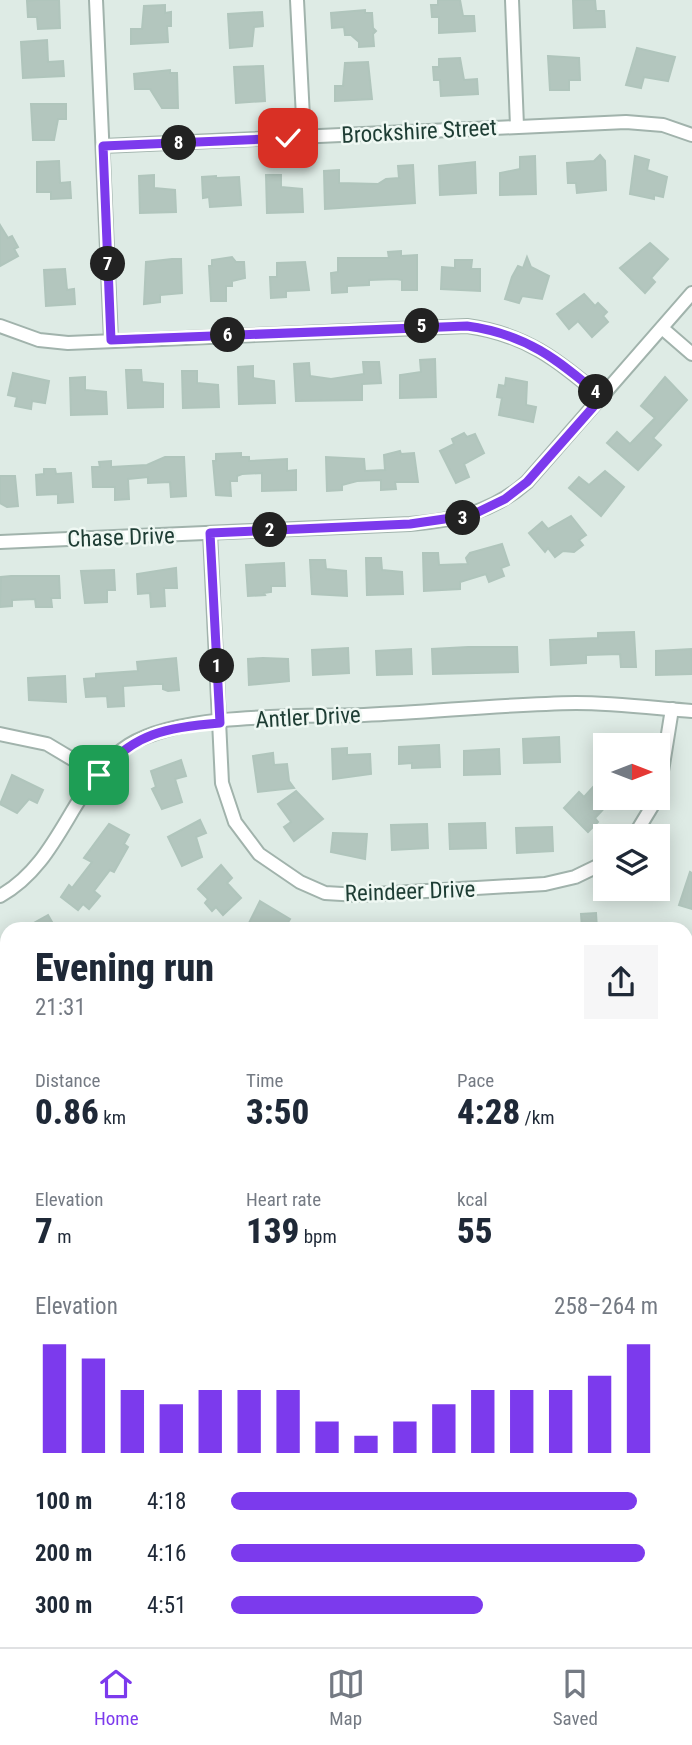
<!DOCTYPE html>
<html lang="en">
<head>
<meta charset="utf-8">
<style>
	:root { --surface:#fff; --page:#f6f6f7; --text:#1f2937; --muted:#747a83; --line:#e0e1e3; --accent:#7c3aed }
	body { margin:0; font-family:"Roboto Condensed",sans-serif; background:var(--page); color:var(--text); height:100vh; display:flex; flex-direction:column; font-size:26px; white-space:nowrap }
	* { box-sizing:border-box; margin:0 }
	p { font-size:23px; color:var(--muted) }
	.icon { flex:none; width:38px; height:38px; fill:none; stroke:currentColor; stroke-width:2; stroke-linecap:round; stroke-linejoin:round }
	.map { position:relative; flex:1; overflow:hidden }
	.side { position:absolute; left:0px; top:922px; width:693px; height:726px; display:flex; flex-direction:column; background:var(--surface); border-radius:21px 21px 0 0; box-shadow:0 4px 18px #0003 }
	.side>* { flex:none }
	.needle { width:46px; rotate:90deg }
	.controls { position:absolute; left:593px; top:733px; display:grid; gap:14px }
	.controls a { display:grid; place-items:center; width:77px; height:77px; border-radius:0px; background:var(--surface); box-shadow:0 4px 18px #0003; font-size:35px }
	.pin { position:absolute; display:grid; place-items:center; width:60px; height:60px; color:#fff; margin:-30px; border-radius:14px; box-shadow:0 4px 10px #0006 }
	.km { position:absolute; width:35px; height:35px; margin:-18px; border-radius:50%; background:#222; color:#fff; font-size:19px; line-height:35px; text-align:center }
	.round { display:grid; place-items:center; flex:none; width:74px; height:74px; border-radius:0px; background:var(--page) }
	.summary { display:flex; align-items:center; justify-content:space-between; height:119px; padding:0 35px }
	h1 { font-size:38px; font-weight:800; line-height:52px }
	.stats { display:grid; grid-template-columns:repeat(3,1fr); gap:10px; height:119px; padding:7px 35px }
	.stats div { display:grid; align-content:center }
	.stats b { font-size:35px; font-weight:800 }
	.stats small { font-size:19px; font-weight:400 }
	.stats p { font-size:19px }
	.chart { height:196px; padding:14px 35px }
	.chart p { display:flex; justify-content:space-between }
	.chart svg { width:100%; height:126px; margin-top:7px; stroke:var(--accent); stroke-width:6 }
	ul { padding:0 35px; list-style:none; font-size:23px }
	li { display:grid; grid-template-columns:112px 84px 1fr; align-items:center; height:52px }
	li i { height:18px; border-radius:9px; background:var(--accent) }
	.dock { display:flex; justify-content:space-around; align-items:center; height:98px; border-top:2px solid var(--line); background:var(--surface); font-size:19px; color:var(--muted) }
	.dock a { display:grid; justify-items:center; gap:4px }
	.dock .on { color:var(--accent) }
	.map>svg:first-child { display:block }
	.building { fill:#b3c6be; stroke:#b0c5bc; stroke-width:2 }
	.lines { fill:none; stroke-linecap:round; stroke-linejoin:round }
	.lane-casing { stroke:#a1b3ac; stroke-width:10 }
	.street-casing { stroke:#a1b3ac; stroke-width:16 }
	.secondary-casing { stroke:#9cb8ae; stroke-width:21 }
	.path { stroke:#7bb2a1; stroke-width:2.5; stroke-dasharray:3.5 5; stroke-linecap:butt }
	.lane { stroke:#fff; stroke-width:6 }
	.street { stroke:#fff; stroke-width:12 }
	.secondary { stroke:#fff; stroke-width:18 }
	.route-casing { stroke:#fff; stroke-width:14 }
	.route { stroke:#7c3aed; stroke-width:9 }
	.labels { text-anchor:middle; stroke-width:5; stroke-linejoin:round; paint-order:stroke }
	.street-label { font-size:23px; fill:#1e3d34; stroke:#eff8f3 }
</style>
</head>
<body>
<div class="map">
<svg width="692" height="1647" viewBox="0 0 692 1647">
	<rect width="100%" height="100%" fill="#deebe5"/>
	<g class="building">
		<path d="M36,0H59L60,28L38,29L37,17H28L27,1Z"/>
		<path d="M438,0H460L463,16H474L475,31L439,33V17H432L431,5H438Z"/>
		<path d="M573,0H595L596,11H604L605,27L574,28Z"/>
		<path d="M165,5V13L171,12V26H167L168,42L131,44V29H142L144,6Z"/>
		<path d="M365,10V13H372L373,28L376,31L373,34L374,46L359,47V42L351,35H345L344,27L332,28L331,13Z"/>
		<path d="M262,12L263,26L254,27L252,46L230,48L228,14Z"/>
		<path d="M47,40L48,62L63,61L64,76L23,78L21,42Z"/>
		<path d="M637,48L675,57L668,81L644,77L641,88L626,85Z"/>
		<path d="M548,56L579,58L580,80H569V90H550Z"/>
		<path d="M460,58L464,80L477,79L478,94L441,96L440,80H434L433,67H439V59Z"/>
		<path d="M368,62L372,99L335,101V86H343L345,63Z"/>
		<path d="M263,66L265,101L236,103L234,67Z"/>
		<path d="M170,70V73H177L178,108H162L150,89H135L134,74Z"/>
		<path d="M31,104H66V119H58L54,140H33Z"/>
		<path d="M600,155L605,161L606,190L577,193L576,183H568L567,163L594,161Z"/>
		<path d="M535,156L536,194L500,195V173L520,169V157Z"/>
		<path d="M635,156L649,160L647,170L667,177L663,197L654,195V199L630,194Z"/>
		<path d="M59,161L60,183L70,182L71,198L51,199V192H37V162Z"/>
		<path d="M475,162L476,193L440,195L439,166Z"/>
		<path d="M413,165L415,203L325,209L324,171L339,170V183L378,184L386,179L399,178L398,166Z"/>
		<path d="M154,175V188L175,190L176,212L140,213L139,176Z"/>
		<path d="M266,175H281V187L302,189L303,212L267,213Z"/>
		<path d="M216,176V178L239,177L241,205L210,207L209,197L203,198L202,177Z"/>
		<path d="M0,225L8,238L12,236L18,247L14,249L18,256L0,266Z"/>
		<path d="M650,243L668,259L651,278L655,282L645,293L620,268Z"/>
		<path d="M401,251V256L417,255V290H402V280L396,279L369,280V285L347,286V292L332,293L331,273L338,272V258H389L388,252Z"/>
		<path d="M232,257L236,262H244L245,278L232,281V286H226V301H211L209,266H212V260Z"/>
		<path d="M527,257L531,267L549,276L542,299L522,296L519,303L505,299L512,277L518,266L523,268Z"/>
		<path d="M172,259H181L182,293L160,295V302L144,304L146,262Z"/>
		<path d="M455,260H472L471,269H480V291L441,289L442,267L455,268Z"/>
		<path d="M305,262L309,290L286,291V297L271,298L270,277H277V263Z"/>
		<path d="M65,269L67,290L74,289L75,304L46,306L44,270Z"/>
		<path d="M584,294L595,306L598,303L607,312L603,316L608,322L592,337L578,321L569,329L557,314Z"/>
		<path d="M435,359L436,397L400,398V375L421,372L420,360Z"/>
		<path d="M363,362H379L381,383L362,384V400L296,401L294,364L309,363L310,376L331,379L364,374Z"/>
		<path d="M253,366V378L274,381L275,403L239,404L238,367Z"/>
		<path d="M126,370H141L142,382L163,384V407L128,408Z"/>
		<path d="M182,371H197V383L218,385L219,407L183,408Z"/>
		<path d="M13,373L49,381L45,403L32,401L31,409L15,406L17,397L8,395Z"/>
		<path d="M85,377V390L106,392L107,414L71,415L70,378Z"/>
		<path d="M665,377L687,400L653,438L661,445L638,470L607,443L617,432L630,444L655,418L641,406Z"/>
		<path d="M506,378L527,382L526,405L536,407L533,422L499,415L502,398L497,397L499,385L505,386Z"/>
		<path d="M464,433L467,437L475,434L484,453L464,464L469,477L456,483L440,451L454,444L452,439Z"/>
		<path d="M400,451L401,454L414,453L418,482H395L396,489L381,490V480L357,481L342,485V490L327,491L326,457L364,459L365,471L385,470L384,455Z"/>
		<path d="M241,453V457H249V461L287,459V471L296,470V490L262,491V473L242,474L237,476V481H230L231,496L216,495L213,461H216V454Z"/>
		<path d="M165,457H184L186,496L171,497L170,482L148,483V477L128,479L129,499L115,500V487H93L92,467H100L99,462L111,461V467L147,465Z"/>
		<path d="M44,469H55L56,474L71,473L73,502L58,503V494L37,495L36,475L44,474Z"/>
		<path d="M605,471L624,487L601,516L569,488L579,477L589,485Z"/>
		<path d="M0,476H15L18,506L7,507L0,503Z"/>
		<path d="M571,516L586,535L579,540L583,545L574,552L563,551L555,557L548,548L545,552L529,533L542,522L548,529Z"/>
		<path d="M502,544L509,565L501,568L504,576L489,582L486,574L460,582V589L424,591L423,553H438L439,565L468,564L466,558L470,553Z"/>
		<path d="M366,558H381L382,570L402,572L403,594L367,595Z"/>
		<path d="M310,560H325L326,569L346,571L347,596L312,594Z"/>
		<path d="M284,563L285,586H271V592L264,593L265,595L248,596L246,565Z"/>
		<path d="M176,568L177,588H164L165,606L151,607L150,593L138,594L137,574Z"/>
		<path d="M114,570L115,590H107V602L85,603L81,571Z"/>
		<path d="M11,576H59L60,598H51L52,607H36L35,599L12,600V606L0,607L1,577Z"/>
		<path d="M634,632L636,667H621L620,654L586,655V663L551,665L550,640L598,638V633Z"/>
		<path d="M468,647H517L518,672L433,674L432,649Z"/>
		<path d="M348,648L349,673L313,675L312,650Z"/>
		<path d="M411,649L412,674L377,675L376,651Z"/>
		<path d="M691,649L692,674L656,675V651Z"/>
		<path d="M176,658L179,690L168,691L163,689V684H155L123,686L124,706L108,707L107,696L86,697L84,679L96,678V674L138,671L137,662Z"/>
		<path d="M263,658L288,659L289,681L249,685L248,659Z"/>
		<path d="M65,676L66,702L29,700L28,678Z"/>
		<path d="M559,737L560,762L524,763L523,739Z"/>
		<path d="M439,745L440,767L412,768V763L399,764V747Z"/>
		<path d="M347,748V755L370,754L371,774L333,779L332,749Z"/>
		<path d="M499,749L500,774L464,775V751Z"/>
		<path d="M273,753L274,765L287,764L289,781L294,788L258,792L253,756Z"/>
		<path d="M181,760L186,776L175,779L182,802L162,809L152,789L156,787L151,771Z"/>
		<path d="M12,775L43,790L37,803L29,799L17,813L0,804Z"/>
		<path d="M594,786L610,802L595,818L598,822L588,832L564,808L579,792L584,797Z"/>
		<path d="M296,791L323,819L294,841L284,827L291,822L278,804Z"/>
		<path d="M200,820L206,833L196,837L202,857L182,866L168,837Z"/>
		<path d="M485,823L486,848L450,849L449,824Z"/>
		<path d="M109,824L129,835L124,844L128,847L114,872L110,870L94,891L100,896L89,909L83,904L78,910L61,897L69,885L72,888L92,862L84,858Z"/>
		<path d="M427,824L428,848L392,850L391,825Z"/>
		<path d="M552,827L553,851L517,853L516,828Z"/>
		<path d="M333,833L367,834L365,859L331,852Z"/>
		<path d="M221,865L232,878L227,883L241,898L223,915L216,907L212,911L205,903L208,899L198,889Z"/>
		<path d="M690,872L692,873V909L679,905Z"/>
		<path d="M260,901L290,919L284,929H246Z"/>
		<path d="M596,913L597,929H582L581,914Z"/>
		<path d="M48,915L56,929H23Z"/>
	</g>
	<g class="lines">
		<g class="lane-casing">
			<path id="lane" d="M623,889L632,892L646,889"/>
		</g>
		<g class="street-casing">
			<g id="street">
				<path d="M96,0L111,340"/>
				<path d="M297,0L304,137"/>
				<path d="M512,0L517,126"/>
				<path d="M103,146L626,122L663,125L692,135"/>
				<path d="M0,326L39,340L68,343L467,326C526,334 557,360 602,397"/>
				<path d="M662,328L692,354"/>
				<path d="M210,533L222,783L235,822L259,854L300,882L325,893L359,895L545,884L575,877L606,862"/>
				<path d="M0,542L410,524C455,520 492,513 527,482L692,293"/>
				<path d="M0,734L47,744L99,775"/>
				<path d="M658,796L672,709"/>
				<path d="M634,836L657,798"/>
				<path d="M0,896C63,861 71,782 129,745C183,712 300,717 364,715C434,712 505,704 576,703C614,703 654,708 692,711"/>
				<path d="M686,1149L692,1148"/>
				<path d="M0,1388H7"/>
				<path d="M0,1467V1514"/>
				<path d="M0,1558L7,1560"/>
				<path d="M686,1640L692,1644"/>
				<path d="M539,1647L543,1642"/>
			</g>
		</g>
		<g class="secondary-casing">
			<g id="secondary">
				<path d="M686,1014L692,1013"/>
				<path d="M0,1046H7"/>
			</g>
		</g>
		<g class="path">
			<path d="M686,980H692"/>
			<path d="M0,1013H7"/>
		</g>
		<use href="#lane" class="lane"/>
		<use href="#street" class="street"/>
		<use href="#secondary" class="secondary"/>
	</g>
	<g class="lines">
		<g class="route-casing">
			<path id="route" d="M99,775C133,733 168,727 220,723L210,533L410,524L472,515L505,499L527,482L602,397C557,359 526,334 467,326L111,340L103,146L288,138"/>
		</g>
		<use href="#route" class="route"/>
	</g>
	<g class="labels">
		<g class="street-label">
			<text transform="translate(419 131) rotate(-3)" y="8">Brockshire Street</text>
			<text transform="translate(121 537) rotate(-2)" y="8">Chase Drive</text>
			<text transform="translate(308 717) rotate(-3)" y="8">Antler Drive</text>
			<text transform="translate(410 891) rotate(-2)" y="8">Reindeer Drive</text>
		</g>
	</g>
</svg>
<div class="controls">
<a><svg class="needle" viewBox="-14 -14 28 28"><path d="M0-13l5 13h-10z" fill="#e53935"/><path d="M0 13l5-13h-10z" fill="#747a83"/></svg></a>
<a><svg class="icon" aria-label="layers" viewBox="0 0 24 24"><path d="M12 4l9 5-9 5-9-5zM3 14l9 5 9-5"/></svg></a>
</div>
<div class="pin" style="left:99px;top:775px;background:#1e9e55"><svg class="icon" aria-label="arrive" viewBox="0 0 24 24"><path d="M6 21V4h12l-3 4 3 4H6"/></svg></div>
<div class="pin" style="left:288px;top:138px;background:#d93025"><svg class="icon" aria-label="check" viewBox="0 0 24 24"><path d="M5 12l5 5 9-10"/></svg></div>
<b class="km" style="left:217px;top:666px">1</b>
<b class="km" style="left:270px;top:530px">2</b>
<b class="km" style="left:463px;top:518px">3</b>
<b class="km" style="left:596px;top:392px">4</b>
<b class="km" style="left:422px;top:326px">5</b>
<b class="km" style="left:228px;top:335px">6</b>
<b class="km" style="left:108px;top:264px">7</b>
<b class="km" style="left:179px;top:143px">8</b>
<section class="side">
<div class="summary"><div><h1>Evening run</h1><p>21:31</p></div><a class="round"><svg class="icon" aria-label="share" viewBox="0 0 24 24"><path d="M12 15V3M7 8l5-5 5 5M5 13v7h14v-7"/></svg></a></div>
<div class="stats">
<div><p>Distance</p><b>0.86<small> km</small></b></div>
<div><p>Time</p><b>3:50</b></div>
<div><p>Pace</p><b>4:28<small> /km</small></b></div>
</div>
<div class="stats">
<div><p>Elevation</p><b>7<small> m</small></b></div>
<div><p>Heart rate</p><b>139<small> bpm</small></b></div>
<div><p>kcal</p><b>55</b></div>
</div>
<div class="chart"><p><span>Elevation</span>258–264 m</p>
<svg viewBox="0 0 160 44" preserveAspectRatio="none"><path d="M5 44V6M15 44V11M25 44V22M35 44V27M45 44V22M55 44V22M65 44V22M75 44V33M85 44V38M95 44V33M105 44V27M115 44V22M125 44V22M135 44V22M145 44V17M155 44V6"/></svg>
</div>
<ul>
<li><b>100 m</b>4:18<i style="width:95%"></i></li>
<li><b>200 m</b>4:16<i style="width:97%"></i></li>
<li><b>300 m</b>4:51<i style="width:59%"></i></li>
</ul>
</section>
</div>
<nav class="dock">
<a class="on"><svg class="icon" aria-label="home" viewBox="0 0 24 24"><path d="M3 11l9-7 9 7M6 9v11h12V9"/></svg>Home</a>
<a><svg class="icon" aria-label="map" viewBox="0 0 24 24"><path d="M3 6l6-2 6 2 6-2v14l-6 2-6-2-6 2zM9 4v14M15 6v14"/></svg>Map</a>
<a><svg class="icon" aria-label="saved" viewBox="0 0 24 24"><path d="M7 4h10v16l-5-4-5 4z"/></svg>Saved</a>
</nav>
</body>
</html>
